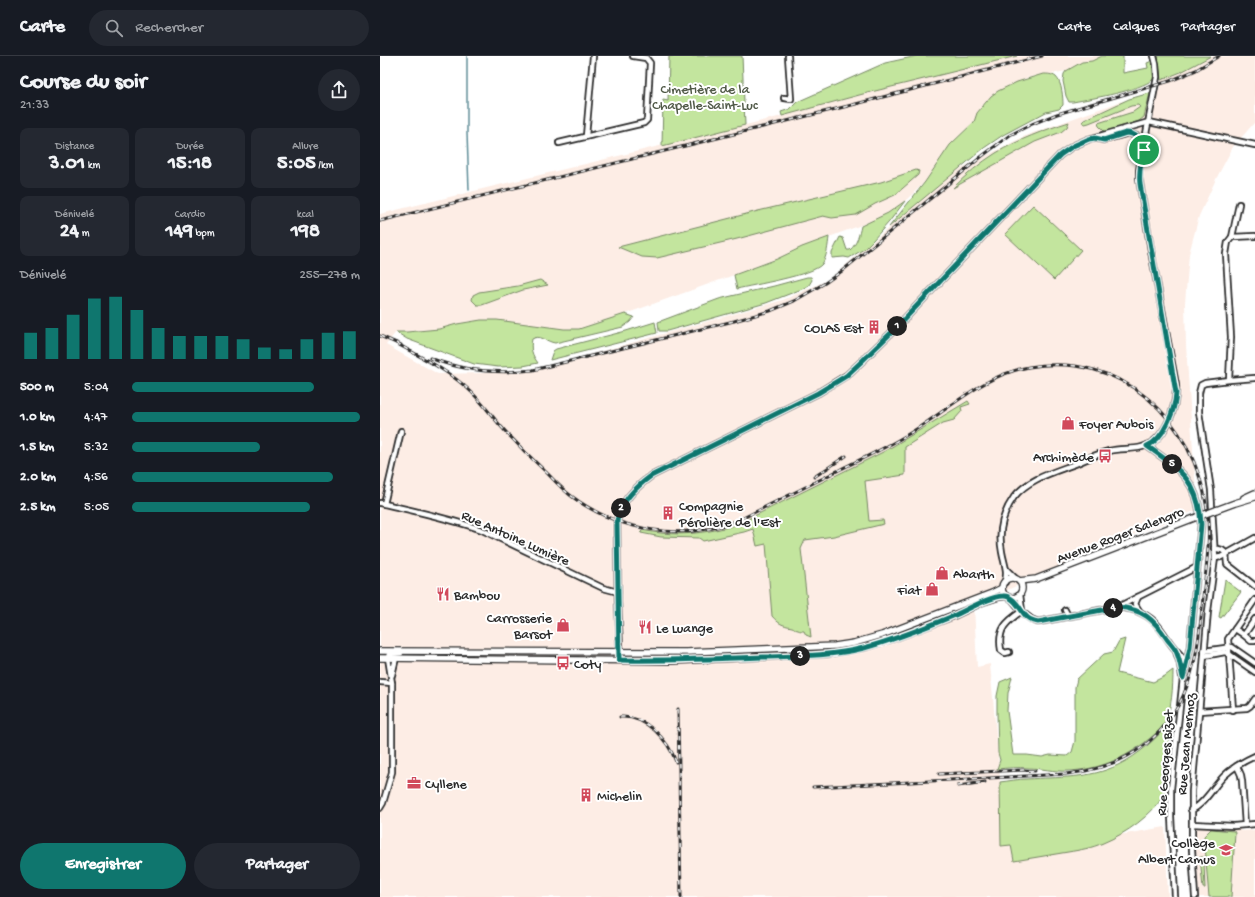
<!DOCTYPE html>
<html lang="fr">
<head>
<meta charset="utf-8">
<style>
	:root { --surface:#171b24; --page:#242831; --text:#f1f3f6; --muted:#9ea1a6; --line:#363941; --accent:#0f766e }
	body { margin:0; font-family:"Gochi Hand",sans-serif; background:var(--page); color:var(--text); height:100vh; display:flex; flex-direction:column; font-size:15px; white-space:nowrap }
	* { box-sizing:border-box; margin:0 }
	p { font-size:13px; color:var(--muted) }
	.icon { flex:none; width:22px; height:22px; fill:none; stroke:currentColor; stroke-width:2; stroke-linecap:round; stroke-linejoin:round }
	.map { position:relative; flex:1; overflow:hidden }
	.panel { display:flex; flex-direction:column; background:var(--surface); width:380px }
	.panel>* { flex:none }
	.pin { position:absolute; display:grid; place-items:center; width:34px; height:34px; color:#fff; margin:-17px; border:2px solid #fff; border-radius:50%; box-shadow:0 1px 4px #0007 }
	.km { position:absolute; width:20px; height:20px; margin:-10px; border-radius:50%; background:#222; color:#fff; font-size:11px; line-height:20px; text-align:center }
	.round { display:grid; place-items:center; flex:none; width:42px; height:42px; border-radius:21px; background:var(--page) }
	.head { display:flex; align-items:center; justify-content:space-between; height:68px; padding:0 20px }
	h1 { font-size:22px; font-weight:700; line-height:30px }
	.metrics { display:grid; grid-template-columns:repeat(3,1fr); gap:6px; height:68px; padding:4px 20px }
	.metrics div { display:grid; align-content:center; border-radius:8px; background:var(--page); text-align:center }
	.metrics b { font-size:20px; font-weight:700 }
	.metrics small { font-size:11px; font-weight:400 }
	.metrics p { font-size:11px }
	.chart { height:112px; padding:8px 20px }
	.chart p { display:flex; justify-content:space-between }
	.chart svg { width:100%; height:72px; margin-top:4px; stroke:var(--accent); stroke-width:6 }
	.button { display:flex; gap:8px; margin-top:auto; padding:8px 20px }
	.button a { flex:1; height:46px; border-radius:24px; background:var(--accent); color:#fff; font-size:16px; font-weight:700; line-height:46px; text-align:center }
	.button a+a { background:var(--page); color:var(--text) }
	ul { padding:0 20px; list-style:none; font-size:13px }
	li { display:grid; grid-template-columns:64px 48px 1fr; align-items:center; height:30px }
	li i { height:10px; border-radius:5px; background:var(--accent) }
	header { display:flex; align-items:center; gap:24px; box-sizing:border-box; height:56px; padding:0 20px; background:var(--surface); border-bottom:1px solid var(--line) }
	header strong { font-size:19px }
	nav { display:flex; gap:22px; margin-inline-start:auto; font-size:14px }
	.search { width:280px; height:36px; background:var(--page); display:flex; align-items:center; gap:10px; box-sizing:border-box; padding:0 14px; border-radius:22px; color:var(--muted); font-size:15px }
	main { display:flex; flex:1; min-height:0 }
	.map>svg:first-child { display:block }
	.built { fill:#fdede5 }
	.green { fill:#c3e59e; stroke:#778864 }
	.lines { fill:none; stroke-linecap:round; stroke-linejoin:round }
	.stream { stroke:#5f8d98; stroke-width:1.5 }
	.minor-casing { stroke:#2b2b2b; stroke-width:8 }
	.major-casing { stroke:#2b2b2b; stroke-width:8 }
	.minor { stroke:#fff; stroke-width:4.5 }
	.major { stroke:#fff; stroke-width:5.5 }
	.rail-casing { stroke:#2b2b2b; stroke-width:3 }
	.rail { stroke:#fff; stroke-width:1.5; stroke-dasharray:4.5; stroke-linecap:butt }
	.major-bridge-casing { stroke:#2b2b2b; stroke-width:8; stroke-linecap:butt }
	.major-bridge { stroke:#fff; stroke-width:5.5 }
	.route-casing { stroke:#fff; stroke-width:8 }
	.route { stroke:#0f766e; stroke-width:5 }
	.labels { text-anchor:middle; stroke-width:4; stroke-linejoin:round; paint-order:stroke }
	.park-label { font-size:14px; fill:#515a48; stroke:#fff }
	.poi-label { font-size:14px; fill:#2b2b2b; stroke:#fff; text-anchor:start }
	.street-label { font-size:14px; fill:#2b2b2b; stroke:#fff }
</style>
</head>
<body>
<header>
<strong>Carte</strong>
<div class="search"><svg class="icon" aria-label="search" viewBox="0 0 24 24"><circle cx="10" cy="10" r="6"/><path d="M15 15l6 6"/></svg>Rechercher</div>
<nav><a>Carte</a><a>Calques</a><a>Partager</a></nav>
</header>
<main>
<section class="panel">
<div class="head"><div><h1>Course du soir</h1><p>21:33</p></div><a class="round"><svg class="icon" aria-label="share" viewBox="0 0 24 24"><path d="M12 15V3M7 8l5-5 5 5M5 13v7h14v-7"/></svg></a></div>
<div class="metrics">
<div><p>Distance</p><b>3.01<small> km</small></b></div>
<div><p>Durée</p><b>15:18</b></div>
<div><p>Allure</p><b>5:05<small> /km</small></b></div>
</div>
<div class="metrics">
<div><p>Dénivelé</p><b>24<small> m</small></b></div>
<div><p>Cardio</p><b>149<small> bpm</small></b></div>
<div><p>kcal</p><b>198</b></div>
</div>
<div class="chart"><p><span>Dénivelé</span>255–278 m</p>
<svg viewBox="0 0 160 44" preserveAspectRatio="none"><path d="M5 44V28M15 44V25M25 44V17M35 44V7M45 44V6M55 44V14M65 44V25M75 44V30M85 44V30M95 44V30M105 44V32M115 44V37M125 44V38M135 44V32M145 44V28M155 44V27"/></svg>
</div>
<ul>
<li><b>500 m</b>5:04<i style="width:80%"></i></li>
<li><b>1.0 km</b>4:47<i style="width:100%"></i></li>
<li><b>1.5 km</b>5:32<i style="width:56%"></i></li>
<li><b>2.0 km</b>4:56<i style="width:88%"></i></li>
<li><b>2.5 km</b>5:05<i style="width:78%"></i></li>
</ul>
<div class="button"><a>Enregistrer</a><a>Partager</a></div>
</section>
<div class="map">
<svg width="875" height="841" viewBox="0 0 875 841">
	<rect width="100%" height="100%" fill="#fff"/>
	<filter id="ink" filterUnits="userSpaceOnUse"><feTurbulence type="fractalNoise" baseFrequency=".025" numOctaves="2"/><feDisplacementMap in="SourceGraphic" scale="8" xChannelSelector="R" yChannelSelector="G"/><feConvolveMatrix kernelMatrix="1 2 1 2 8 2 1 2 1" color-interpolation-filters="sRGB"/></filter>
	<g filter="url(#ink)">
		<g class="built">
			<path d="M637,0H722L712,5L702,6L686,15L671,18H663L647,22L618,35L611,40L597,57L594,66L570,89L545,126L525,145L508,157L495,164L422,191L397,203L354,219L245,258L199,273H184L117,264H101L77,268L59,273L27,276H16L6,289L58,318L148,316L403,244L450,223L570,118L647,79L739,46L779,35L781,24L801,16L831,0H875V66L853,91L836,123L819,160L809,198L805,247L806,289L817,454L727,489L594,549L597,611L610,608L621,734L622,790L745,778L785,771L788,841H0V158L402,60L483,38Z"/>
			<path d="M818,771H858L861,775L875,774V841H819L817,813L815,774Z"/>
		</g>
		<g class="green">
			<path d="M289,0H362L365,69L282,90L283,44L288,45Z"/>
			<path d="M537,0H637L483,38L402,60L401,56L410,53L417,46L505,7Z"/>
			<path d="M722,0H743V17L768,12L767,7L772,5L775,14L774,23C758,35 714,42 693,46H689L686,40L683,25L684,18L686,15L702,6L712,5Z"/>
			<path d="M778,0H831L801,16L781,24Z"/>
			<path d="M663,18C668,18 672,18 676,21C682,27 683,41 683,49L679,53L666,56L623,79L604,92L509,171L545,126L570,89L594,66L597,57L611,40L618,35L637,26Z"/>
			<path d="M770,37L764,61L759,65L725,76L719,70L718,67L753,56L760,51L758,49L751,50L709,67L705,68L702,66L704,64L749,43Z"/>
			<path d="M689,66L687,71L681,76L655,86L573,132C586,119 600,107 616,97C638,84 664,74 689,66Z"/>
			<path d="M536,114L539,115L538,119L515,139L495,148L476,159L452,162L443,160L357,183L277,202L262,201L238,191L378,155L501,126Z"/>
			<path d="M525,145L509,166L493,184L484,193L469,202L464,201L452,202V197L460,181L463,182L467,194H470C477,188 479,179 481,170L508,157Z"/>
			<path d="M653,149L701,194L674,224L625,178Z"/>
			<path d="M449,181C448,189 447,201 442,208C434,219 372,229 357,233L354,219L397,203L422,191Z"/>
			<path d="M427,221H431L432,224L429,229L422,233L386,247L287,275H279L278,266L339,243L394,230Z"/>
			<path d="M160,224L168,229L143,234L102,249H97L92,244L93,239L99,236L138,230Z"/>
			<path d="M245,258L254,261L250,266L243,271L175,287C167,286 160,278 152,283C150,293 152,299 158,307L143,310L118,311L94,308L27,283L16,276H27L59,273L77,268L101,264H117L184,273H199Z"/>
			<path d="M275,266L277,277L170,304L173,295L176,293L246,275Z"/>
			<path d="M588,345L590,348L581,351L582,355L574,364L563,367L525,391V419L485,425L489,465L503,464L504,468L454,480L425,484L421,493L431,581L426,579L424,575C422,575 420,575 418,574C415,574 414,571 412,571C402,569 399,568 392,560L386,488L377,490L373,473L364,476L323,485L319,482L281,481L261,477L262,474C294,481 327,478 358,468L505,395Z"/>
			<path d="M845,524L861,536L841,562L839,561Z"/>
			<path d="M745,583L737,617L773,626L785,620L793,614C793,630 792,654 784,668C780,674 774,679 769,683C745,703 718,714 687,715C674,716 661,712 648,712C638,711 627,712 617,713L620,704L618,697L617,657V640L620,626L632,621L628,637L627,655L633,699H647L662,701L670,699L687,700L692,696L695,685V631L697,623L724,598L733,596L739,585Z"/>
			<path d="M791,665L785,738C771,760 747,777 723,787C712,792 700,794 688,796C670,799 652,802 634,805L631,789L621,790L620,726C629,725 638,723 647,723C677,721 710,723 738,709C759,699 776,683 791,665Z"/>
			<path d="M831,773L854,775L855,777L851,841H829L826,806H824L825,832H823L820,801H826L824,780Z"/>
		</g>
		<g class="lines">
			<path class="stream" d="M87,0V77L89,134"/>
			<g class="minor-casing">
				<g id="minor">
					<path d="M404,42L411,43L408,0"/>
					<path d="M206,80L213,0"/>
					<path d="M716,82L724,84L749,77L758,81L763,92"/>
					<path d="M179,87L264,67L267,64L270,7L266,2L253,0"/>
					<path d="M852,181L859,148"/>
					<path d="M849,324L851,281L846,198L848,186L852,181L875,180"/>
					<path d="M767,390C799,413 819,425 821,468L810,591L803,622L791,733V760L795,841"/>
					<path d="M0,447C34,455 69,462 102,474L223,532L238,536"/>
					<path d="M4,448L21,375"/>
					<path d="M834,492L842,494L846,497"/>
					<path d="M846,497L847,508L875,530"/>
					<path d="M835,502L841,501L875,482"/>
					<path d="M627,514L636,523"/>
					<path d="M625,526C628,513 624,508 622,496C618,476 622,458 634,441C648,423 674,416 695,408C706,403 717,398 729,395C740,392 751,394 762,391C786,385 797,350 796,329L772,200L759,122V114L777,21L776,8L774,0"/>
					<path d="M640,538L642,555"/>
					<path d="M758,541L755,548L760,556"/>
					<path d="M631,542C639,551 646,563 658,566L737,551C753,552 769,558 779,571C785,578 789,587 796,594C799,598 803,601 806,606"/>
					<path d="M738,551L817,511"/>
					<path d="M685,554L688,560"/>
					<path d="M855,573L864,579L875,563"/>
					<path d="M864,579L871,585H875"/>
					<path d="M796,595L800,607L802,620"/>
					<path d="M824,595L852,591L875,607"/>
					<path d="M240,596L238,546L237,465C240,446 256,431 271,420L438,337L467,319L481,306L513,275L680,99L693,90L709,83L769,66L875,89"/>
					<path d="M629,596L625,597L621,594C617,573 627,565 642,555"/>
					<path d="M824,600L845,596L849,598L875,616"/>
					<path d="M12,619L16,602"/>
					<path d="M0,626L12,627"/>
					<path d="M853,654L848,583L875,544"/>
					<path d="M819,655L867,652L870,650L875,643"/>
					<path d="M857,710L861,719L862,725L865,769"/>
					<path d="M0,752L3,747L12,716V627L8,602L9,598L21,597"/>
					<path d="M811,754C823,750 834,730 844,720C852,712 864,705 875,700"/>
					<path d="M812,768L854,770L875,768"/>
					<path d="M815,841L812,794V735L828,555L835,502L831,434L819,356V337L821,329L825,327L849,324L875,322"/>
				</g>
			</g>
			<g class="major-casing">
				<g id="major">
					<path d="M864,442L875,437"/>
					<path d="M836,454L855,447L875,441"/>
					<circle cx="632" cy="532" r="10"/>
					<path d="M639,525L656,523L817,461"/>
					<path d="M0,595L306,596L455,590L474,587L502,579L612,537L622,532"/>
					<path d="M0,602L292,605L446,598L486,591L515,582L574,560L603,546L619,541L626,540"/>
				</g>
			</g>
			<use href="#minor" class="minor"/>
			<use href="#major" class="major"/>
			<g class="rail-casing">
				<g id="rail">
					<path d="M0,165L468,50L662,0"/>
					<path d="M0,280L21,289"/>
					<path d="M16,287C40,301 66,313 87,332C102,345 112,361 125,375C138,389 152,403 166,416C174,424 181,432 190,439C238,476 304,486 359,464C393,447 426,431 459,414C481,403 504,393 525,380C566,357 601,319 649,311C742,295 814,364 827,453C831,482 826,512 823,541C820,574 817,609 803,640C781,689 737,713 686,718L433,731"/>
					<path d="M50,302C83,315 118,318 153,314L354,265L390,255L414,245L445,227L462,215L601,101L630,79L652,68L677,58L790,25L816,14L839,0"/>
					<path d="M434,421L466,400"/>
					<path d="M298,653L301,841"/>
					<path d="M240,661C266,659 288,684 296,706"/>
					<path d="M559,718L643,714L655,715"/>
					<path d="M578,730L605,726"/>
				</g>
			</g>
			<use href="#rail" class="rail"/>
			<g class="major-bridge-casing">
				<path id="major-bridge" d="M817,461L836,454"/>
			</g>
			<use href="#major-bridge" class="major-bridge"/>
		</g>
	</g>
	<g class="lines" filter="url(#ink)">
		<g class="route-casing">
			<path id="route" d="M746,77C755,77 763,84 764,93C764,97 762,102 761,106C760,113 759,120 760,128L796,337C795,354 784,383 767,390C799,413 819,425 821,468L810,591L803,622C801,613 800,604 796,595C794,591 790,587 787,583C774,563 762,553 738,551L658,566C653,565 648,563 645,559C640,553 633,539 623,540C608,541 587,554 573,560C544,572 514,584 484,592C452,600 418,600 385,601C336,603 288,605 239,604L237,465C240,446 256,431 271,420L438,337L466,320L481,306L513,275L680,99L693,90L709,83L715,82L724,84Z"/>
		</g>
		<use href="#route" class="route"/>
	</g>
	<defs>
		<g id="building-bare" transform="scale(1.08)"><path d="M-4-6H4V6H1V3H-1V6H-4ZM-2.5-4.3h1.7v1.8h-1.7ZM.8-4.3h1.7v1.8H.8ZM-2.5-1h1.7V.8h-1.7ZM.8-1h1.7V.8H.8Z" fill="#d1495b" stroke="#fff" stroke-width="2.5" paint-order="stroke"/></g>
		<g id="shop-bare" transform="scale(1.08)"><path d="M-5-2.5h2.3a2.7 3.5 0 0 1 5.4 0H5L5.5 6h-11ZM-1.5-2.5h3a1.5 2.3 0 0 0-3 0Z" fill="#d1495b" stroke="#fff" stroke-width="2.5" paint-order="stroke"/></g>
		<g id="bus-bare" transform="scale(1.08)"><path d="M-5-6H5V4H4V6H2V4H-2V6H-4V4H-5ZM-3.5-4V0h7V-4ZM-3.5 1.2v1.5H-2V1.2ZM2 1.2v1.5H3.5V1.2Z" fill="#d1495b" stroke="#fff" stroke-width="2.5" paint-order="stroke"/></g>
		<g id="restaurant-bare" transform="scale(1.08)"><path d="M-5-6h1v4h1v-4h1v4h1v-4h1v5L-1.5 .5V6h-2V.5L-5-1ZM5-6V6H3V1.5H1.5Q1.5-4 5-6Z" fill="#d1495b" stroke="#fff" stroke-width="2.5" paint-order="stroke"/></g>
		<g id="office-bare" transform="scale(1.08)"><path d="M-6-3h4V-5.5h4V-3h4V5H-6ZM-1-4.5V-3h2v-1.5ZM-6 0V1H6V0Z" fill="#d1495b" stroke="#fff" stroke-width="2.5" paint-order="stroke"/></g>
		<g id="school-bare" transform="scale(1.08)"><path d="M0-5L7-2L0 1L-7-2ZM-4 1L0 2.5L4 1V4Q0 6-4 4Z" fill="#d1495b" stroke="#fff" stroke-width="2.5" paint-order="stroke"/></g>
	</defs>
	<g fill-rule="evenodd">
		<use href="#building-bare" x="494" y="271"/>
		<use href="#shop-bare" x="688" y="367"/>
		<use href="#bus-bare" x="725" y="400"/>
		<use href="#building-bare" x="288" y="457"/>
		<use href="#shop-bare" x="562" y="517"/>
		<use href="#shop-bare" x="552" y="533"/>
		<use href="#restaurant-bare" x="63" y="538"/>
		<use href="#shop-bare" x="183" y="569"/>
		<use href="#restaurant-bare" x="265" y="571"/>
		<use href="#bus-bare" x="183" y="607"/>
		<use href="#office-bare" x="34" y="727"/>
		<use href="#building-bare" x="206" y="739"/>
		<use href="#school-bare" x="846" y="794"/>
	</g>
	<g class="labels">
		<g class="park-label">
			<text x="325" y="37">Cimetière de la<tspan x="325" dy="16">Chapelle-Saint-Luc</tspan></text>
		</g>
		<g class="poi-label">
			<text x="483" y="276" text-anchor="end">COLAS Est</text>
			<text x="699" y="372">Foyer Aubois</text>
			<text x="714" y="405" text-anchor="end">Archimède</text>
			<text x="299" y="454">Compagnie<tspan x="299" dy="16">Pérolière de l'Est</tspan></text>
			<text x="573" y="522">Abarth</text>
			<text x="541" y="538" text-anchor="end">Fiat</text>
			<text x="74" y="543">Bambou</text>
			<text x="172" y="566" text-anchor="end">Carrosserie<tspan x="172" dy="16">Barsot</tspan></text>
			<text x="276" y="576">Le Luange</text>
			<text x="194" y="612">Coty</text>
			<text x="45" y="732">Cyllene</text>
			<text x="217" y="744">Michelin</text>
			<text x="835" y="791" text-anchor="end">Collège<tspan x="835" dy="16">Albert Camus</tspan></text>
		</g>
		<g class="street-label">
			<text transform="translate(740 478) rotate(-21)" y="5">Avenue Roger Salengro</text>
			<text transform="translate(136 481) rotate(24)" y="5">Rue Antoine Lumière</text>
			<text transform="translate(805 688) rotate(-85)" y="5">Rue Jean Mermoz</text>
			<text transform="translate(784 707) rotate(-86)" y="5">Rue Georges Bizet</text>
		</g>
	</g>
</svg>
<div class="pin" style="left:764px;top:94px;background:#1e9e55"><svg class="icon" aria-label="arrive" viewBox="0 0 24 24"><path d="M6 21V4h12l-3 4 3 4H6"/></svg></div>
<b class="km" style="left:517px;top:270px">1</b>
<b class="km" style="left:241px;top:452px">2</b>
<b class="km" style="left:420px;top:600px">3</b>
<b class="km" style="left:733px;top:552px">4</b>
<b class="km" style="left:792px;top:408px">5</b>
</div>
</main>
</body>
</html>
